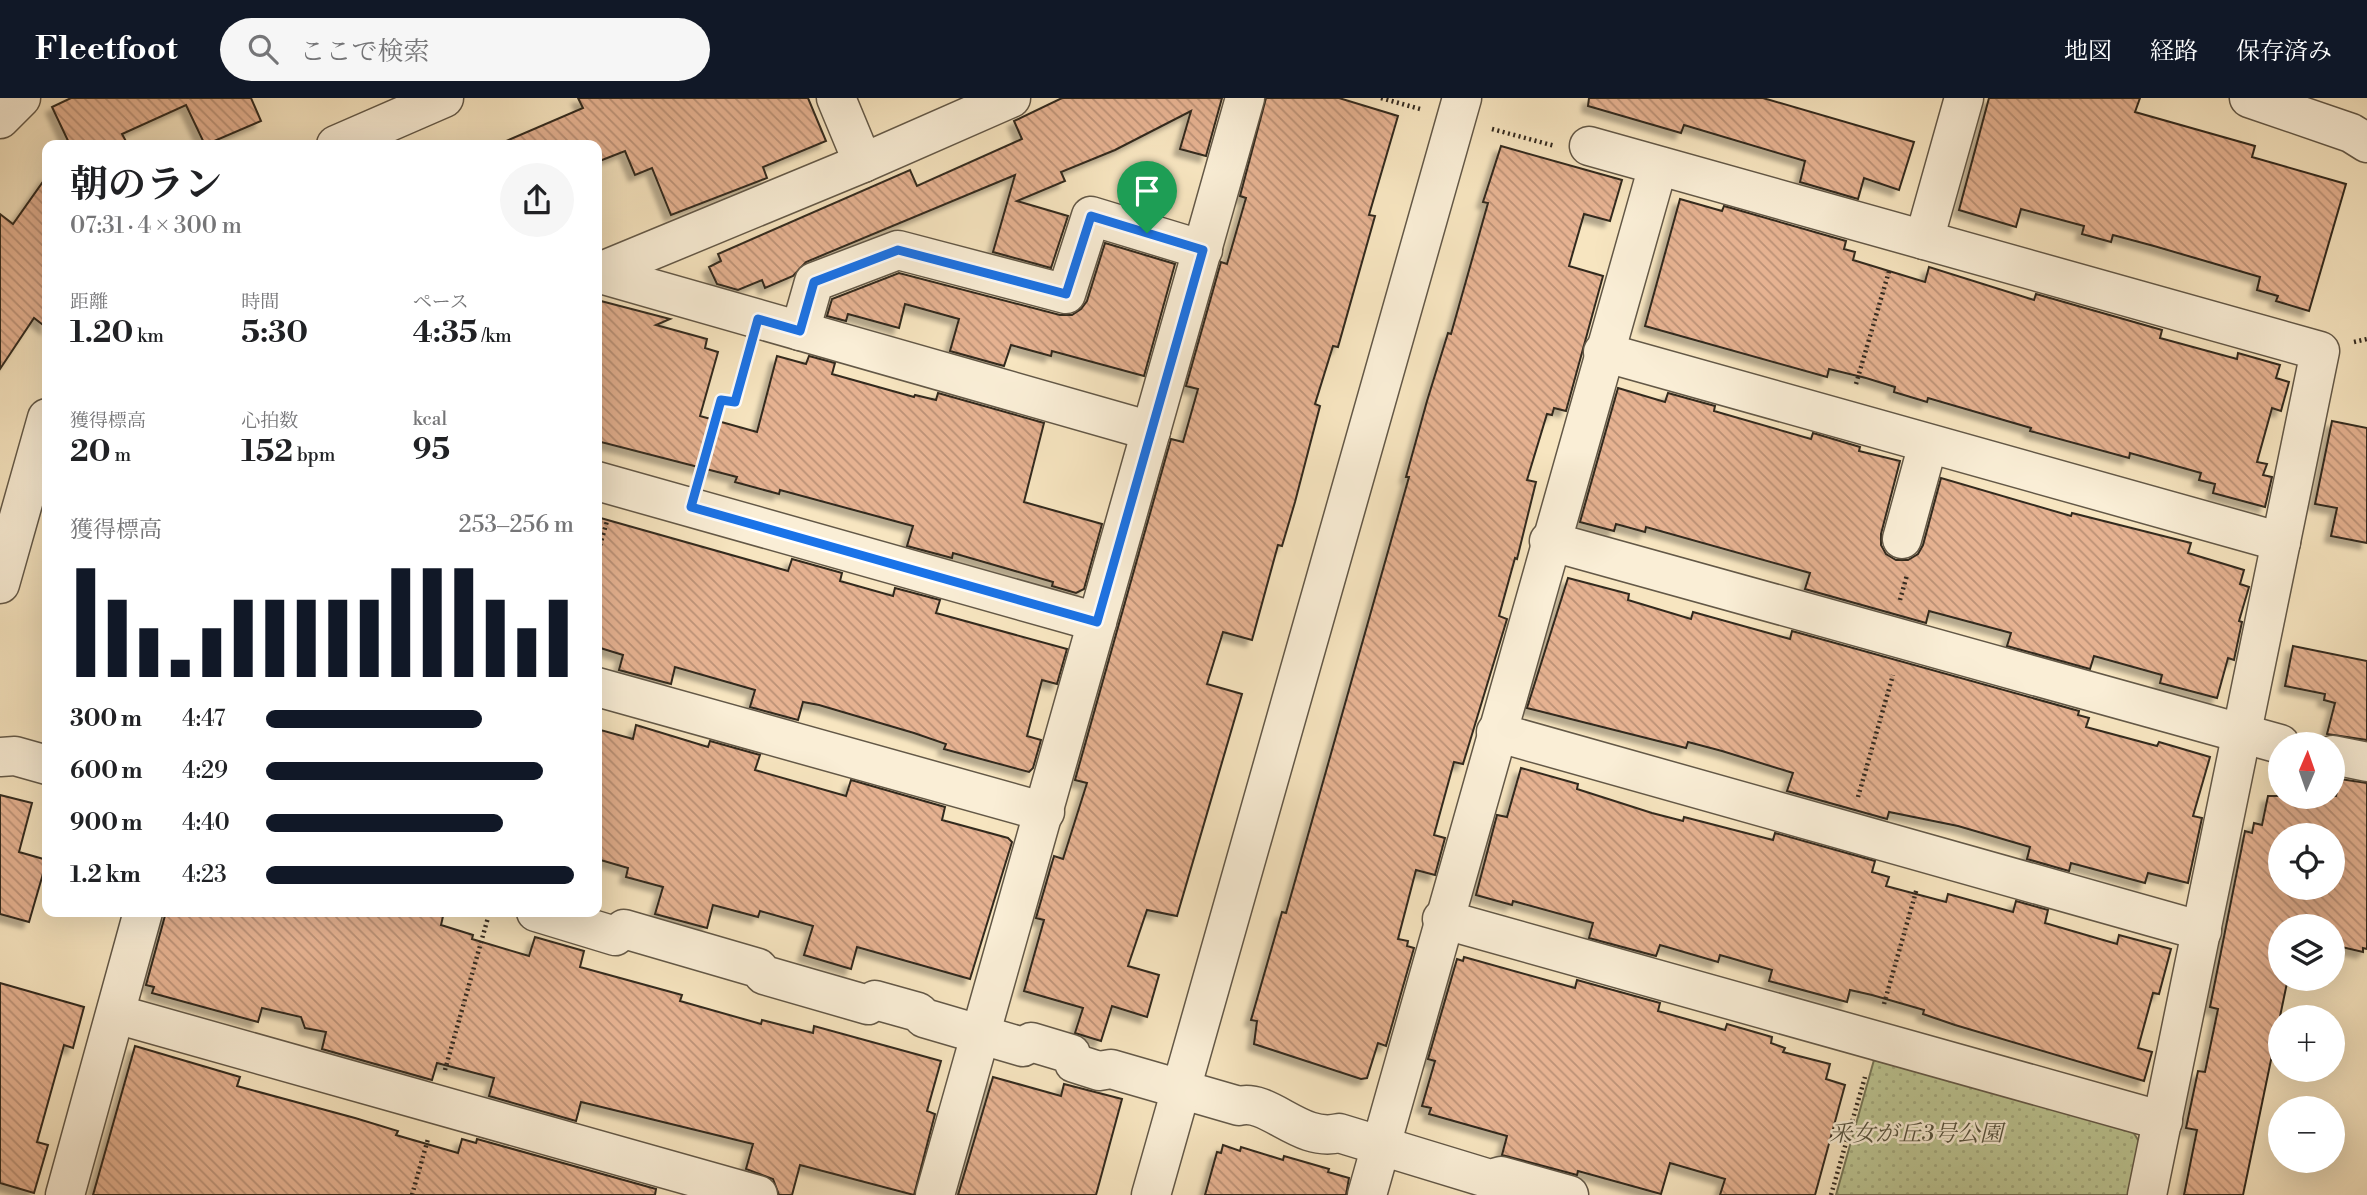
<!DOCTYPE html>
<html lang="ja">
<head>
<meta charset="utf-8">
<style>
	:root { --surface:#fff; --page:#f6f6f6; --text:#202124; --muted:#757577; --accent:#111827 }
	body { margin:0; font-family:"Libre Bodoni","Noto Serif JP",serif; background:var(--page); color:var(--text); height:100vh; display:flex; flex-direction:column; font-size:26px; white-space:nowrap }
	* { box-sizing:border-box; margin:0 }
	p { font-size:23px; color:var(--muted) }
	.icon { flex:none; width:38px; height:38px; fill:none; stroke:currentColor; stroke-width:2; stroke-linecap:round; stroke-linejoin:round }
	.map { position:relative; flex:1; overflow:hidden }
	.panel { position:absolute; left:42px; top:42px; width:560px; height:777px; display:flex; flex-direction:column; background:var(--surface); border-radius:14px; box-shadow:0 7px 28px #0002 }
	.panel>* { flex:none }
	.needle { width:46px; rotate:2deg }
	.controls { position:absolute; left:2268px; top:634px; display:grid; gap:14px }
	.controls a { display:grid; place-items:center; width:77px; height:77px; border-radius:50%; background:var(--surface); box-shadow:0 7px 28px #0002; font-size:35px }
	.pin { position:absolute; display:grid; place-items:center; width:60px; height:60px; color:#fff; margin:-72px -30px; border-radius:50% 50% 50% 0; rotate:-45deg; box-shadow:0 0 7px #0007 }
	.pin .icon { rotate:45deg }
	.round { display:grid; place-items:center; flex:none; width:74px; height:74px; border-radius:37px; background:var(--page) }
	.headline { display:flex; align-items:center; justify-content:space-between; height:119px; padding:0 28px }
	h1 { font-size:38px; font-weight:700; line-height:52px }
	.figures { display:grid; grid-template-columns:repeat(3,1fr); gap:10px; height:119px; padding:7px 28px }
	.figures div { display:grid; align-content:center }
	.figures b { font-size:30px; font-weight:700 }
	.figures small { font-size:19px; font-weight:400 }
	.figures p { font-size:19px }
	.chart { height:196px; padding:14px 28px }
	.chart p { display:flex; justify-content:space-between }
	.chart svg { width:100%; height:126px; margin-top:7px; stroke:var(--accent); stroke-width:6 }
	ul { padding:0 28px; list-style:none; font-size:23px }
	li { display:grid; grid-template-columns:112px 84px 1fr; align-items:center; height:52px }
	li i { height:18px; border-radius:9px; background:var(--accent) }
	header { display:flex; align-items:center; gap:42px; box-sizing:border-box; height:98px; padding:0 35px; background:var(--accent); color:#fff }
	header strong { font-size:33px }
	nav { display:flex; gap:38px; margin-inline-start:auto; font-size:24px }
	.search { width:490px; height:63px; background:var(--page); display:flex; align-items:center; gap:18px; box-sizing:border-box; padding:0 24px; border-radius:38px; color:var(--muted); font-size:26px }
	.map>svg:first-child { display:block }
	.park { fill:url(#park-dots); stroke:#777758; stroke-width:2 }
	.building { fill:url(#building-back-hatch); stroke:#32291f; stroke-width:2; fill-rule:evenodd; filter:url(#shadow) }
	.lines { fill:none; stroke-linecap:round; stroke-linejoin:round }
	.minor-casing { stroke:#635847; stroke-width:41 }
	.path { stroke:#32291f; stroke-width:4.5; stroke-dasharray:2 3.5; stroke-linecap:butt }
	.minor { stroke:#faeed6; stroke-width:38 }
	.route-casing { stroke:#fff; stroke-width:14 }
	.route { stroke:#1a73e8; stroke-width:9 }
	.labels { text-anchor:middle; stroke-width:5; stroke-linejoin:round; paint-order:stroke }
	.park-label { font-size:23px; font-style:italic; fill:#54503c; stroke:#faeed6 }
</style>
</head>
<body>
<header>
<strong>Fleetfoot</strong>
<div class="search"><svg class="icon" aria-label="search" viewBox="0 0 24 24"><circle cx="10" cy="10" r="6"/><path d="M15 15l6 6"/></svg>ここで検索</div>
<nav><a>地図</a><a>経路</a><a>保存済み</a></nav>
</header>
<div class="map">
<svg width="2367" height="1097" viewBox="0 0 2367 1097">
	<defs>
		<pattern id="park-dots" width="8" height="8" patternUnits="userSpaceOnUse" patternTransform="scale(1.75)"><rect width="8" height="8" fill="#bcc592"/><path d="M2 2h.1M6 6h.1" fill="none" stroke="#a2a97d" stroke-width="1.8" stroke-linecap="round"/></pattern>
		<pattern id="building-back-hatch" width="6" height="6" patternUnits="userSpaceOnUse" patternTransform="scale(1.75)"><rect width="6" height="6" fill="#e6b291"/><path d="M-1 5l2 2M0 0l6 6M5-1l2 2" fill="none" stroke="#bb9176"/></pattern>
		<filter id="shadow"><feDropShadow dx="-6" dy="6" stdDeviation="2" flood-color="#0004"/></filter>
	</defs>
	<rect width="100%" height="100%" fill="#f7e5c0"/>
	<filter id="stains"><feTurbulence type="fractalNoise" baseFrequency=".00286" numOctaves="4"/><feColorMatrix values="0 0 0 0 .2 0 0 0 0 .09 0 0 0 0 .02 0 0 0 .5 -.17"/></filter>
	<radialGradient id="worn" r=".72"><stop offset=".6" stop-color="#630" stop-opacity="0"/><stop offset="1" stop-color="#630" stop-opacity=".3"/></radialGradient>
	<path class="park" d="M1874,962L2130,1029L2143,1050L2133,1097H1836Z"/>
	<g class="building">
		<path d="M71,0H251L261,23L205,47L186,7L122,36L128,47H70L52,9Z"/>
		<path d="M578,0H808L826,43L763,69L767,80L671,117L652,70L635,77L625,53L597,64V47H497L583,10Z"/>
		<path d="M1062,0H1222L1206,58L1180,51L1191,13L1115,52L1061,74L1065,83L1017,103L1068,118L1051,170L993,154L1015,77L806,164L793,178L765,190L762,182L738,192L717,186L709,169L721,163L718,156L910,72L917,88L1022,41L1014,23Z"/>
		<path d="M1266,0H1339L1398,18L1369,117L1375,118L1338,249L1333,248L1315,306L1320,308L1295,404L1282,448L1278,447L1252,542L1223,534L1207,586L1242,596L1177,818L1147,812L1128,868L1159,877L1147,919L1112,908L1101,943L1075,935L1083,910L1024,893L1044,822L1036,820L1054,758L1063,761L1087,685L1075,682L1171,341L1183,344L1198,291L1186,288L1221,164L1227,166L1246,100L1240,98Z"/>
		<path d="M1589,0H1763L1914,44L1899,92L1864,80L1858,101L1800,84L1805,63L1684,27L1681,35L1588,8Z"/>
		<path d="M1989,0H2140L2135,14L2255,48L2252,59L2346,86L2309,213L2276,203L2278,198L2257,192L2260,179L2154,148L2113,137L2111,144L2082,136L2084,128L2021,111L2016,129L1959,112Z"/>
		<path d="M1501,48L1622,82L1610,123L1584,116L1569,168L1603,178L1566,313L1554,310L1552,317L1547,316L1527,382L1536,384L1517,461L1515,460L1499,518L1507,521L1463,666L1454,664L1434,737L1445,740L1435,777L1416,772L1398,841L1408,843L1407,848L1414,850L1386,948L1378,945L1367,980L1361,981L1254,946L1257,923L1251,922L1282,814L1286,815L1409,379H1406L1427,303L1448,235L1451,236L1488,105L1483,104Z"/>
		<path d="M47,78V230L34,220L0,271V116L13,126Z"/>
		<path d="M1680,101L1722,113L1724,108L1846,143L1844,151L1855,154L1853,162L1925,184L1929,169L2034,202L2036,196L2162,232L2160,240L2237,261L2238,255L2280,267L2276,280L2289,284L2281,313L2272,310L2257,364L2267,366L2263,377L2272,379L2265,409L2213,395L2215,386L2199,382L2201,375L2130,355L2129,360L2030,333L2031,330L1928,300L1927,304L1894,294L1895,289L1866,280L1829,271L1827,279L1645,228Z"/>
		<path d="M1105,145L1175,166L1144,278L1052,253L1051,258L1011,247L1004,268L950,253L959,221L905,206L899,230L848,216L846,223L827,218L832,201L899,175L1060,217H1072L1081,211L1087,203Z"/>
		<path d="M597,202L670,221L656,227L707,241L705,250L718,254L700,318L757,334L777,258L806,266L809,258L835,265L832,276L914,299L915,297L936,302L938,295L1044,325L1024,404L1102,426L1084,491L1076,495L1052,488L1053,484L953,455L952,460L907,448L913,428L780,392L779,396L735,384L737,379L597,343Z"/>
		<path d="M1618,290L1665,304L1668,295L1715,308L1714,313L1811,341L1813,335L1860,349L1859,353L1900,363L1881,436V447L1886,456L1896,462H1908L1918,456L1923,447L1941,380L2071,418L2072,415L2191,445L2188,455L2244,472L2240,486L2249,489L2239,523L2242,524L2234,562L2228,560L2217,600L2160,585L2162,577L2094,558L2090,571L2007,548L2011,535L1929,513L1926,525L1805,491L1810,475L1646,429L1645,434L1616,426L1614,433L1580,424Z"/>
		<path d="M2332,323L2367,330V445L2331,438L2337,410L2315,406Z"/>
		<path d="M597,419L788,473L792,461L842,475L840,483L893,498L895,490L940,502L936,515L1067,551L1057,586L1042,582L1027,638L1041,642L1033,670L1029,674L944,651L946,646L914,635L819,607L803,604L798,622L750,609L755,592L675,569L671,586L619,572L623,557L597,549Z"/>
		<path d="M1568,480L1629,496L1628,502L1691,521L1693,514L1790,541L1792,533L2079,613L2078,617L2089,620L2086,629L2157,648L2159,644L2210,659L2193,718L2202,720L2188,785L2148,775L2145,785L2071,765L2069,773L2027,761L2030,749L1958,728L1889,714L1887,721L1787,693L1793,675L1722,653L1688,644L1686,650L1527,610Z"/>
		<path d="M2293,548L2367,563V642L2327,636L2335,605L2324,602L2325,596L2285,588Z"/>
		<path d="M636,627L708,649L710,643L760,657L755,672L846,698L851,682L945,709L942,722L1008,740L1012,744L970,881L857,849L851,871L804,857L813,828L760,813L758,819L713,807L707,830L655,816L663,789L626,779L628,770L597,761V631L633,641Z"/>
		<path d="M1521,670L1578,686L1577,691L1652,715L1683,723L1684,719L1773,742L1775,735L1875,763L1872,774L1889,779L1886,788L1946,804L1948,796L2013,814L2016,803L2048,812L2045,825L2117,846L2119,837L2171,851L2159,896L2153,895L2138,950L2152,954L2144,983L1955,927L1923,916L1924,912L1872,897L1850,892L1847,904L1769,883L1772,872L1720,857L1718,864L1660,847L1656,858L1589,840L1593,825L1513,803L1512,807L1476,797L1497,717L1507,719Z"/>
		<path d="M2340,681L2367,685V851L2363,850V854L2333,847V828H2280V880H2288L2243,1097H2184L2197,1032L2186,1030L2198,973L2205,974L2218,911L2210,909L2245,733L2252,735L2254,725L2262,727L2268,698H2336ZM2280,737H2333V789H2280Z"/>
		<path d="M0,697L32,705L19,754L47,762L29,824L0,816Z"/>
		<path d="M166,814H444L441,827L473,837L472,841L529,858L535,839L584,853L580,869L682,897L680,903L761,926L762,922L813,935L814,928L941,963L927,1013L935,1016L914,1097L800,1067L792,1097H779L773,1081L746,1071L753,1046L581,1004L576,1023L489,998L494,980L437,965L432,982L322,951L326,934L305,930L301,919L262,910L258,924L152,895L154,889L146,887Z"/>
		<path d="M1464,859L1575,890L1577,882L1660,905L1658,913L1725,932L1727,926L1772,939L1771,945L1785,950L1783,954L1830,966L1826,981L1845,987L1815,1097H1720L1725,1081L1670,1065L1661,1096L1578,1073L1577,1077L1502,1057L1507,1038L1429,1016L1431,1010L1422,1008L1435,963L1428,961L1457,861L1463,863Z"/>
		<path d="M0,885L84,909L73,950L64,947L37,1044L48,1047L34,1095L0,1085Z"/>
		<path d="M135,948L240,979L237,988L355,1020L398,1033L396,1037L458,1055L462,1041L476,1045L477,1041L656,1091L655,1097H93Z"/>
		<path d="M993,979L1061,998L1064,986L1122,1001L1096,1097H958Z"/>
		<path d="M1223,1047L1240,1053L1241,1049L1283,1062L1284,1058L1329,1071L1328,1074L1349,1080L1346,1097H1205L1217,1054L1221,1055Z"/>
	</g>
	<g class="lines">
		<g class="minor-casing">
			<g id="minor">
				<path d="M836,0L863,65"/>
				<path d="M2249,0L2351,35L2367,45"/>
				<path d="M0,21L21,0"/>
				<path d="M336,47L444,0"/>
				<path d="M1589,48L2320,253L2147,1097"/>
				<path d="M1924,142L1964,0"/>
				<path d="M597,175L1151,333"/>
				<path d="M597,175L863,65L1011,0"/>
				<path d="M800,233L814,184L898,152L1066,196L1091,118L1203,152"/>
				<path d="M1603,254L2281,444"/>
				<path d="M597,383L1097,524"/>
				<path d="M1902,441L1928,346"/>
				<path d="M1549,443L2280,646"/>
				<path d="M0,486L47,320"/>
				<path d="M597,589L1045,714"/>
				<path d="M1496,634L2202,833"/>
				<path d="M2333,657L2367,664"/>
				<path d="M0,659L15,658L47,667"/>
				<path d="M536,814L615,838L624,831L758,870L764,877L868,907L875,902L918,914L924,920L1023,949L1031,944L1071,956L1074,965L1099,973L1111,971L1239,1008C1269,1000 1300,1045 1339,1035L1490,1081L1501,1078L1569,1097"/>
				<path d="M1442,821L2163,1023"/>
				<path d="M116,916L758,1097"/>
				<path d="M65,1097L143,814"/>
				<path d="M935,1097L1245,0"/>
				<path d="M1151,1097L1462,0"/>
				<path d="M1367,1097L1658,68"/>
			</g>
		</g>
		<g class="path">
			<path d="M1381,0L1420,11"/>
			<path d="M1492,31L1555,48"/>
			<path d="M2354,244L2367,241"/>
			<path d="M1856,286L1890,170"/>
			<path d="M701,374L721,302L735,304L748,255"/>
			<path d="M597,458L607,423"/>
			<path d="M1900,502L1907,477"/>
			<path d="M1858,699L1893,577"/>
			<path d="M1884,906L1917,790"/>
			<path d="M445,972L489,816"/>
			<path d="M412,1097L428,1041"/>
			<path d="M1831,1097L1865,979"/>
		</g>
		<use href="#minor" class="minor"/>
	</g>
	<g class="lines">
		<g class="route-casing">
			<path id="route" d="M1091,118L1203,152L1097,524L691,409L721,302L735,304L758,221L800,233L814,184L898,152L1066,196Z"/>
		</g>
		<use href="#route" class="route"/>
	</g>
	<g class="labels">
		<g class="park-label">
			<text x="1916" y="1043">釆女が丘3号公園</text>
		</g>
	</g>
	<rect width="100%" height="100%" filter="url(#stains)"/>
	<rect width="100%" height="100%" fill="url(#worn)"/>
</svg>
<div class="controls">
<a><svg class="needle" viewBox="-14 -14 28 28"><path d="M0-13l5 13h-10z" fill="#e53935"/><path d="M0 13l5-13h-10z" fill="#757577"/></svg></a>
<a><svg class="icon" aria-label="locate" viewBox="0 0 24 24"><circle cx="12" cy="12" r="6"/><path d="M12 2v4M12 18v4M2 12h4M18 12h4"/></svg></a>
<a><svg class="icon" aria-label="layers" viewBox="0 0 24 24"><path d="M12 4l9 5-9 5-9-5zM3 14l9 5 9-5"/></svg></a>
<a>+</a>
<a>−</a>
</div>
<div class="pin" style="left:1147px;top:135px;background:#1e9e55"><svg class="icon" aria-label="arrive" viewBox="0 0 24 24"><path d="M6 21V4h12l-3 4 3 4H6"/></svg></div>
<section class="panel">
<div class="headline"><div><h1>朝のラン</h1><p>07:31 · 4 × 300 m</p></div><a class="round"><svg class="icon" aria-label="share" viewBox="0 0 24 24"><path d="M12 15V3M7 8l5-5 5 5M5 13v7h14v-7"/></svg></a></div>
<div class="figures">
<div><p>距離</p><b>1.20<small> km</small></b></div>
<div><p>時間</p><b>5:30</b></div>
<div><p>ペース</p><b>4:35<small> /km</small></b></div>
</div>
<div class="figures">
<div><p>獲得標高</p><b>20<small> m</small></b></div>
<div><p>心拍数</p><b>152<small> bpm</small></b></div>
<div><p>kcal</p><b>95</b></div>
</div>
<div class="chart"><p><span>獲得標高</span>253–256 m</p>
<svg viewBox="0 0 160 44" preserveAspectRatio="none"><path d="M5 44V6M15 44V17M25 44V27M35 44V38M45 44V27M55 44V17M65 44V17M75 44V17M85 44V17M95 44V17M105 44V6M115 44V6M125 44V6M135 44V17M145 44V27M155 44V17"/></svg>
</div>
<ul>
<li><b>300 m</b>4:47<i style="width:70%"></i></li>
<li><b>600 m</b>4:29<i style="width:90%"></i></li>
<li><b>900 m</b>4:40<i style="width:77%"></i></li>
<li><b>1.2 km</b>4:23<i style="width:100%"></i></li>
</ul>
</section>
</div>
</body>
</html>
